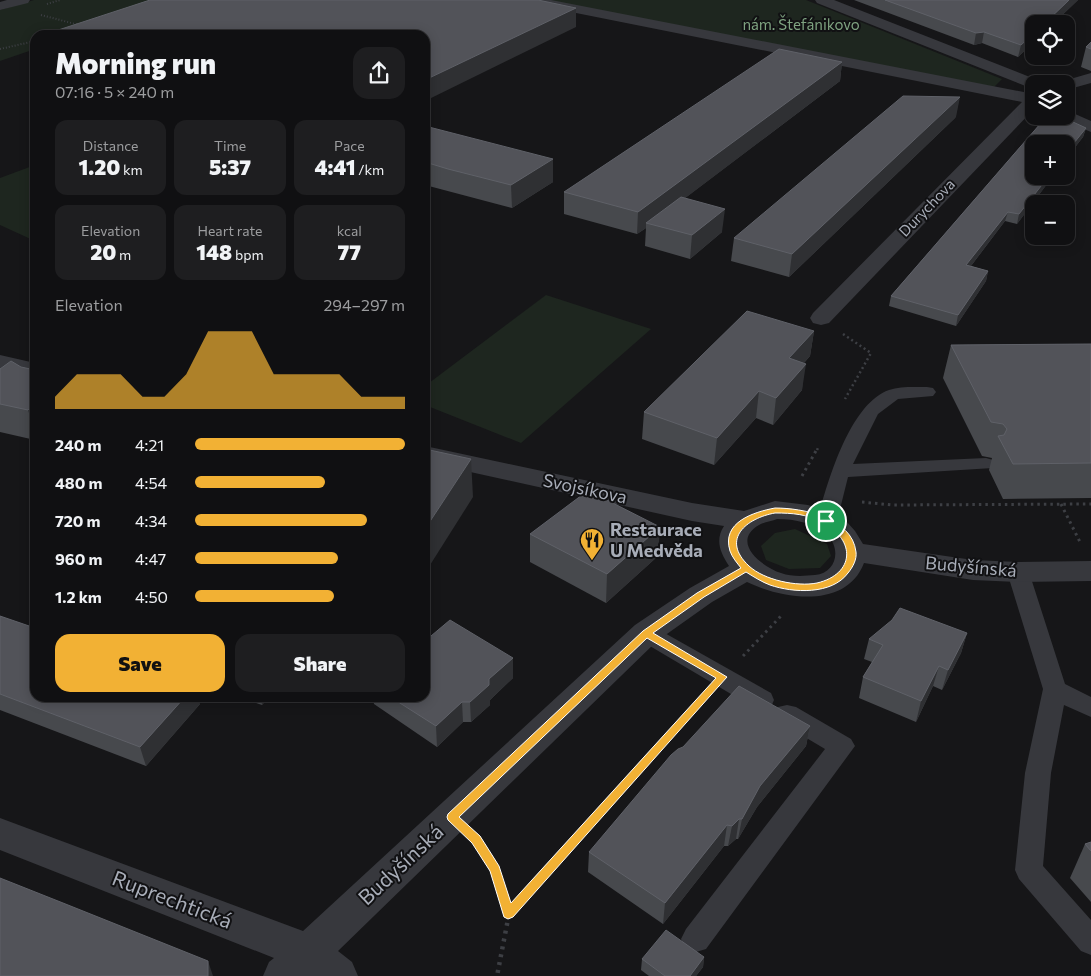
<!DOCTYPE html>
<html lang="en">
<head>
<meta charset="utf-8">
<style>
	:root { --surface:#101012; --page:#1e1e20; --text:#f1f3f6; --muted:#9c9d9f; --line:#303032; --accent:#f2b134 }
	body { margin:0; font-family:Commissioner,sans-serif; background:var(--page); color:var(--text); height:100vh; display:flex; flex-direction:column; font-size:19px; white-space:nowrap }
	* { box-sizing:border-box; margin:0 }
	p { font-size:16px; color:var(--muted) }
	.icon { flex:none; width:28px; height:28px; fill:none; stroke:currentColor; stroke-width:2; stroke-linecap:round; stroke-linejoin:round }
	.map { position:relative; flex:1; overflow:hidden }
	.drawer { position:absolute; left:30px; top:30px; width:400px; height:672px; display:flex; flex-direction:column; background:var(--surface); border-radius:15px; box-shadow:0 2px 12px #0003,0 0 0 1px var(--line) }
	.drawer>* { flex:none }
	.fabs { position:absolute; left:1025px; top:15px; display:grid; gap:10px }
	.fabs a { display:grid; place-items:center; width:50px; height:50px; border-radius:10px; background:var(--surface); box-shadow:0 2px 12px #0003,0 0 0 1px var(--line); font-size:25px }
	.pin { position:absolute; display:grid; place-items:center; width:42px; height:42px; color:#fff; margin:-21px; border:2px solid #fff; border-radius:50%; box-shadow:0 1px 5px #0007 }
	.round { display:grid; place-items:center; flex:none; width:52px; height:52px; border-radius:15px; background:var(--page) }
	.overview { display:flex; align-items:center; justify-content:space-between; height:85px; padding:0 25px }
	h1 { font-size:28px; font-weight:800; line-height:38px }
	.stats { display:grid; grid-template-columns:repeat(3,1fr); gap:8px; height:85px; padding:5px 25px }
	.stats div { display:grid; align-content:center; border-radius:12px; background:var(--page); text-align:center }
	.stats b { font-size:21px; font-weight:800 }
	.stats small { font-size:14px; font-weight:400 }
	.stats p { font-size:14px }
	.chart { height:140px; padding:10px 25px }
	.chart p { display:flex; justify-content:space-between }
	.chart svg { width:100%; height:90px; margin-top:5px; fill:var(--accent); opacity:.7 }
	.action { display:flex; gap:10px; margin-top:auto; padding:10px 25px }
	.action a { flex:1; height:58px; border-radius:15px; background:var(--accent); color:#111; font-size:20px; font-weight:800; line-height:58px; text-align:center }
	.action a+a { background:var(--page); color:var(--text) }
	ul { padding:0 25px; list-style:none; font-size:16px }
	li { display:grid; grid-template-columns:80px 60px 1fr; align-items:center; height:38px }
	li i { height:12px; border-radius:6px; background:var(--accent) }
	.map>svg:first-child { display:block }
	.green { fill:#1e261f }
	.lines { fill:none; stroke-linecap:round; stroke-linejoin:round }
	.path-far3 { stroke:#3d3f44; stroke-width:2; stroke-dasharray:1 2; stroke-linecap:butt }
	.path-far2 { stroke:#3d3f44; stroke-width:2.5; stroke-dasharray:2 3; stroke-linecap:butt }
	.path-far1 { stroke:#3d3f44; stroke-width:3; stroke-dasharray:2.5 4; stroke-linecap:butt }
	.path { stroke:#3d3f44; stroke-width:4.5; stroke-dasharray:3 5; stroke-linecap:butt }
	.service { fill:#37383d; fill-rule:evenodd }
	.minor { fill:#37383d; fill-rule:evenodd }
	.wall { fill:#47494d }
	.shaded-wall { fill:#2f3033 }
	.building { fill:#525359; stroke:#5f6168 }
	.route { fill:#f2b134; stroke:#fff; fill-rule:evenodd }
	.labels { text-anchor:middle; stroke-width:4; stroke-linejoin:round; paint-order:stroke }
	.far-park-label { font-size:15px; fill:#7fa381; stroke:#111113 }
	.far-street-label { font-size:15px; fill:#a8adb8; stroke:#111113 }
	.street-label { font-size:18px; fill:#a8adb8; stroke:#111113 }
	.poi-label { font-size:18px; font-weight:bold; fill:#a8adb8; stroke:#111113; text-anchor:start }
	.near-street-label { font-size:21px; fill:#a8adb8; stroke:#111113 }
</style>
</head>
<body>
<div class="map">
<svg width="1091" height="976" viewBox="0 0 1091 976">
	<rect width="100%" height="100%" fill="#161618"/>
	<g class="green">
		<path d="M34,0H185L78,35H35V49L0,61V10Z"/>
		<path d="M545,0H806L1002,79L994,87Z"/>
		<path d="M35,165V241L0,225V178Z"/>
		<path d="M546,295L651,329L521,443L425,405V386Z"/>
		<path d="M795,529L827,544L831,556L820,568L789,569L766,560L761,546L775,533Z"/>
	</g>
	<g class="lines">
		<g class="path-far3">
			<path d="M47,4L60,0"/>
			<path d="M41,15L79,25"/>
			<path d="M0,49L35,41"/>
		</g>
		<g class="path-far2">
			<path d="M843,334L871,353L845,399"/>
			<path d="M817,450L819,446"/>
		</g>
		<g class="path-far1">
			<path d="M802,476L817,449"/>
			<path d="M862,502L892,505L1091,504"/>
			<path d="M1061,504L1080,542"/>
			<path d="M743,656L781,616"/>
		</g>
		<g class="path">
			<path d="M478,842L495,869L509,914L497,976"/>
			<path d="M509,914L702,699"/>
		</g>
		<g class="service">
			<path d="M927,387L933,388L936,392L933,396L898,399L878,414L853,464L986,458L993,460L996,464L993,468L848,477L837,521L834,526L827,528L820,526L817,521C827,484 849,404 889,390C900,386 915,387 927,387Z"/>
			<path d="M1018,565L1026,567L1029,572L1065,684L1091,697V717L1064,705L1051,773L1043,866L1091,920V955L1081,951L1019,879L1015,870L1025,773L1043,689L1007,572L1010,567Z"/>
			<path d="M646,625L654,627L771,693L774,700L771,707L762,709L753,707L638,639L634,633L638,627Z"/>
			<path d="M787,705L796,707L851,739L855,746L706,949L696,952L686,949L681,939L686,929L825,749L778,721L775,714L778,707Z"/>
		</g>
		<g class="minor">
			<path d="M7,0H30L28,3L0,10V2Z"/>
			<path d="M524,0H551L1034,94V109L829,323L821,325L813,323L810,318L813,313L1022,102L531,4Z"/>
			<path d="M815,0H834L1040,81L1042,84H1034V89L1028,87L817,3Z"/>
			<path d="M1091,73V83L1066,90V84H1059L1060,82Z"/>
			<path d="M1066,110L1091,121V132L1060,119L1059,116H1066Z"/>
			<path d="M0,355L35,363V377L0,369Z"/>
			<path d="M425,446L692,503L744,511L775,501L808,505L830,512L847,522L855,531L863,544L973,560L1018,562L1091,561V581L1018,582L973,580L864,563C846,610 782,599 747,582L712,602L657,641L338,951L352,962L358,976H263L269,962L274,958L0,850V818L303,931L635,625L690,588L729,566C720,552 715,540 724,526L692,521L425,462ZM777,519C796,519 813,523 827,535C842,549 836,573 815,575C804,576 792,577 781,573C762,567 730,542 759,525C764,522 772,521 777,519Z"/>
		</g>
	</g>
	<g class="wall">
		<path d="M854,0H1078L1018,57L982,43L974,45Z"/>
		<path d="M1091,42V71L1081,67L1086,47Z"/>
		<path d="M842,62L840,81L685,198L722,232L690,259L645,246L646,228L637,234L564,214V192Z"/>
		<path d="M1047,116H1060L1086,128L1083,137L1066,159V144H1034V176H1053L1017,224L1005,221L971,266L988,271L986,281L956,326L889,306L891,296Z"/>
		<path d="M956,117L789,277L731,261L734,238Z"/>
		<path d="M425,126L553,182L512,208L425,185Z"/>
		<path d="M814,331L810,356L804,363L802,390L773,425L756,418L714,465L642,439L644,412Z"/>
		<path d="M1091,344V498L1003,499L989,470L992,458L982,456L943,378L951,345Z"/>
		<path d="M21,367L35,370V440L0,432V369Z"/>
		<path d="M530,534L658,556L606,603L530,562Z"/>
		<path d="M0,616L200,704L146,766L0,710Z"/>
		<path d="M967,633L961,653L942,690L933,686L916,722L859,698L863,677L872,662L864,659L869,639Z"/>
		<path d="M513,658V678L490,700V705L471,722H463L437,747L374,704L373,698H425Z"/>
		<path d="M241,698H268L262,705Z"/>
		<path d="M810,726L806,746L757,807L738,839H736L728,846H724L663,924L588,872L589,852Z"/>
		<path d="M1091,842V902L1070,878L1085,844Z"/>
		<path d="M704,957L703,967L696,976H649L641,970L642,959Z"/>
	</g>
	<g class="shaded-wall">
		<path d="M1069,0H1078L1053,24H1044Z"/>
		<path d="M576,8V27L425,101V80Z"/>
		<path d="M984,32L982,43L974,45L976,33Z"/>
		<path d="M1034,33V42L1018,57L1021,45Z"/>
		<path d="M842,62L840,81L651,224L646,223V228L637,234L638,212Z"/>
		<path d="M960,97L956,117L789,277L792,254Z"/>
		<path d="M1086,128L1083,137L1066,159V153Z"/>
		<path d="M553,159V182L512,208L511,185Z"/>
		<path d="M1049,176H1053L1017,224L1019,214Z"/>
		<path d="M725,209L722,232L690,259L692,235Z"/>
		<path d="M1008,212L1005,221L964,275L966,265Z"/>
		<path d="M988,271L986,281L956,326L958,315Z"/>
		<path d="M814,331L810,356L785,384L789,358Z"/>
		<path d="M806,364L802,390L773,425L776,398Z"/>
		<path d="M759,391L756,418L714,465L717,438Z"/>
		<path d="M33,406L35,413V431L28,410Z"/>
		<path d="M471,459L473,497L425,573V529Z"/>
		<path d="M660,527L658,556L606,603L607,574Z"/>
		<path d="M967,633L961,653L942,690L948,670Z"/>
		<path d="M513,658V678L490,700V705L471,722L470,702L489,679Z"/>
		<path d="M939,666L933,686L916,722L921,701Z"/>
		<path d="M184,698H198L200,704L146,766L140,747Z"/>
		<path d="M261,698H268L262,705Z"/>
		<path d="M462,702L463,722L437,747L436,726Z"/>
		<path d="M810,726L806,746L757,807L738,839L742,819L760,786Z"/>
		<path d="M739,819L736,839L728,846L732,826Z"/>
		<path d="M727,825L724,846L663,924L665,903Z"/>
		<path d="M704,957L703,967L696,976H690Z"/>
		<path d="M208,961L213,976H208Z"/>
	</g>
	<g class="building">
		<path d="M150,0H538L576,8L425,80V35H43Z"/>
		<path d="M885,0H1069L1044,24H1034V33L1021,45L984,32L976,33Z"/>
		<path d="M1091,42V49L1086,47Z"/>
		<path d="M779,49L842,62L638,212L564,192Z"/>
		<path d="M903,96L960,97L792,254L734,238Z"/>
		<path d="M1047,116H1060L1086,128L1066,153V144H1034V176H1049L1019,214L1008,212L966,265L988,271L958,315L891,296Z"/>
		<path d="M425,126L553,159L511,185L448,169L425,162Z"/>
		<path d="M681,197L725,209L692,235L646,223Z"/>
		<path d="M747,311L814,331L789,358L806,364L776,398L759,391L717,438L644,412Z"/>
		<path d="M1091,344V463L1013,464L998,436L1004,435L1007,429L1003,424L991,422L951,345Z"/>
		<path d="M11,361L21,367L35,370V406H33L28,410L0,404V369Z"/>
		<path d="M425,449L471,459L425,529Z"/>
		<path d="M586,492L596,498L599,496L660,527L607,574L530,534Z"/>
		<path d="M900,608L967,633L948,670L939,666L921,701L863,677L883,645L869,639L892,620Z"/>
		<path d="M0,616L35,628V698H184L140,747L0,694Z"/>
		<path d="M450,620L513,658L489,679V685L470,702H462L436,726L392,698H425V641Z"/>
		<path d="M739,686L810,726L760,786L742,819H739L732,826L727,825L665,903L589,852L671,755L678,749L683,747Z"/>
		<path d="M1091,842V851L1085,844Z"/>
		<path d="M0,878L63,903L208,961V976H0Z"/>
		<path d="M666,930L704,957L690,976H665L642,959Z"/>
	</g>
	<path class="route" d="M775,508C802,508 852,517 856,552C857,559 853,567 848,573C832,595 793,593 770,585C762,582 754,577 746,572L704,597L653,633L727,677L513,917L508,919L504,917L490,871L472,843L448,820L447,817L448,814L643,631L697,593L741,568C737,563 732,557 730,551C721,522 754,512 775,508ZM775,513C792,513 808,514 823,523C856,540 855,574 817,583C797,587 764,580 749,566C720,539 747,518 775,513ZM647,638L716,678L511,903L499,866L480,836L459,817Z"/>
	<defs>
		<g id="restaurant-pin" transform="scale(1.25)"><path d="M0 17L-7.5 6A9.5 9.5 0 1 1 7.5 6Z" fill="#f2b134" stroke="#111113"/><path d="M-5-6h1v4h1v-4h1v4h1v-4h1v5L-1.5 .5V6h-2V.5L-5-1ZM5-6V6H3V1.5H1.5Q1.5-4 5-6Z" fill="#111"/></g>
	</defs>
	<g fill-rule="evenodd">
		<use href="#restaurant-pin" x="592" y="540"/>
	</g>
	<g class="labels">
		<g class="far-park-label">
			<text x="801" y="30">nám. Štefánikovo</text>
		</g>
		<g class="far-street-label">
			<text transform="translate(927 208) rotate(-46)" y="5">Durychova</text>
		</g>
		<g class="street-label">
			<text transform="translate(585 489) rotate(12)" y="6">Svojsíkova</text>
			<text transform="translate(971 567) rotate(5)" y="6">Budyšínská</text>
		</g>
		<g class="poi-label">
			<text x="610" y="536">Restaurace<tspan x="610" dy="21">U Medvěda</tspan></text>
		</g>
		<g class="near-street-label">
			<text transform="translate(401 865) rotate(-43)" y="7">Budyšínská</text>
			<text transform="translate(172 900) rotate(21)" y="7">Ruprechtická</text>
		</g>
	</g>
</svg>
<div class="fabs">
<a><svg class="icon" aria-label="locate" viewBox="0 0 24 24"><circle cx="12" cy="12" r="6"/><path d="M12 2v4M12 18v4M2 12h4M18 12h4"/></svg></a>
<a><svg class="icon" aria-label="layers" viewBox="0 0 24 24"><path d="M12 4l9 5-9 5-9-5zM3 14l9 5 9-5"/></svg></a>
<a>+</a>
<a>−</a>
</div>
<div class="pin" style="left:826px;top:521px;background:#1e9e55"><svg class="icon" aria-label="arrive" viewBox="0 0 24 24"><path d="M6 21V4h12l-3 4 3 4H6"/></svg></div>
<section class="drawer">
<div class="overview"><div><h1>Morning run</h1><p>07:16 · 5 × 240 m</p></div><a class="round"><svg class="icon" aria-label="share" viewBox="0 0 24 24"><path d="M12 15V3M7 8l5-5 5 5M5 13v7h14v-7"/></svg></a></div>
<div class="stats">
<div><p>Distance</p><b>1.20<small> km</small></b></div>
<div><p>Time</p><b>5:37</b></div>
<div><p>Pace</p><b>4:41<small> /km</small></b></div>
</div>
<div class="stats">
<div><p>Elevation</p><b>20<small> m</small></b></div>
<div><p>Heart rate</p><b>148<small> bpm</small></b></div>
<div><p>kcal</p><b>77</b></div>
</div>
<div class="chart"><p><span>Elevation</span>294–297 m</p>
<svg viewBox="0 0 160 44" preserveAspectRatio="none"><path d="M0 44V38L10 27L20 27L30 27L40 38L50 38L60 27L70 6L80 6L90 6L100 27L110 27L120 27L130 27L140 38L150 38L160 38V44z"/></svg>
</div>
<ul>
<li><b>240 m</b>4:21<i style="width:100%"></i></li>
<li><b>480 m</b>4:54<i style="width:62%"></i></li>
<li><b>720 m</b>4:34<i style="width:82%"></i></li>
<li><b>960 m</b>4:47<i style="width:68%"></i></li>
<li><b>1.2 km</b>4:50<i style="width:66%"></i></li>
</ul>
<div class="action"><a>Save</a><a>Share</a></div>
</section>
</div>
</body>
</html>
